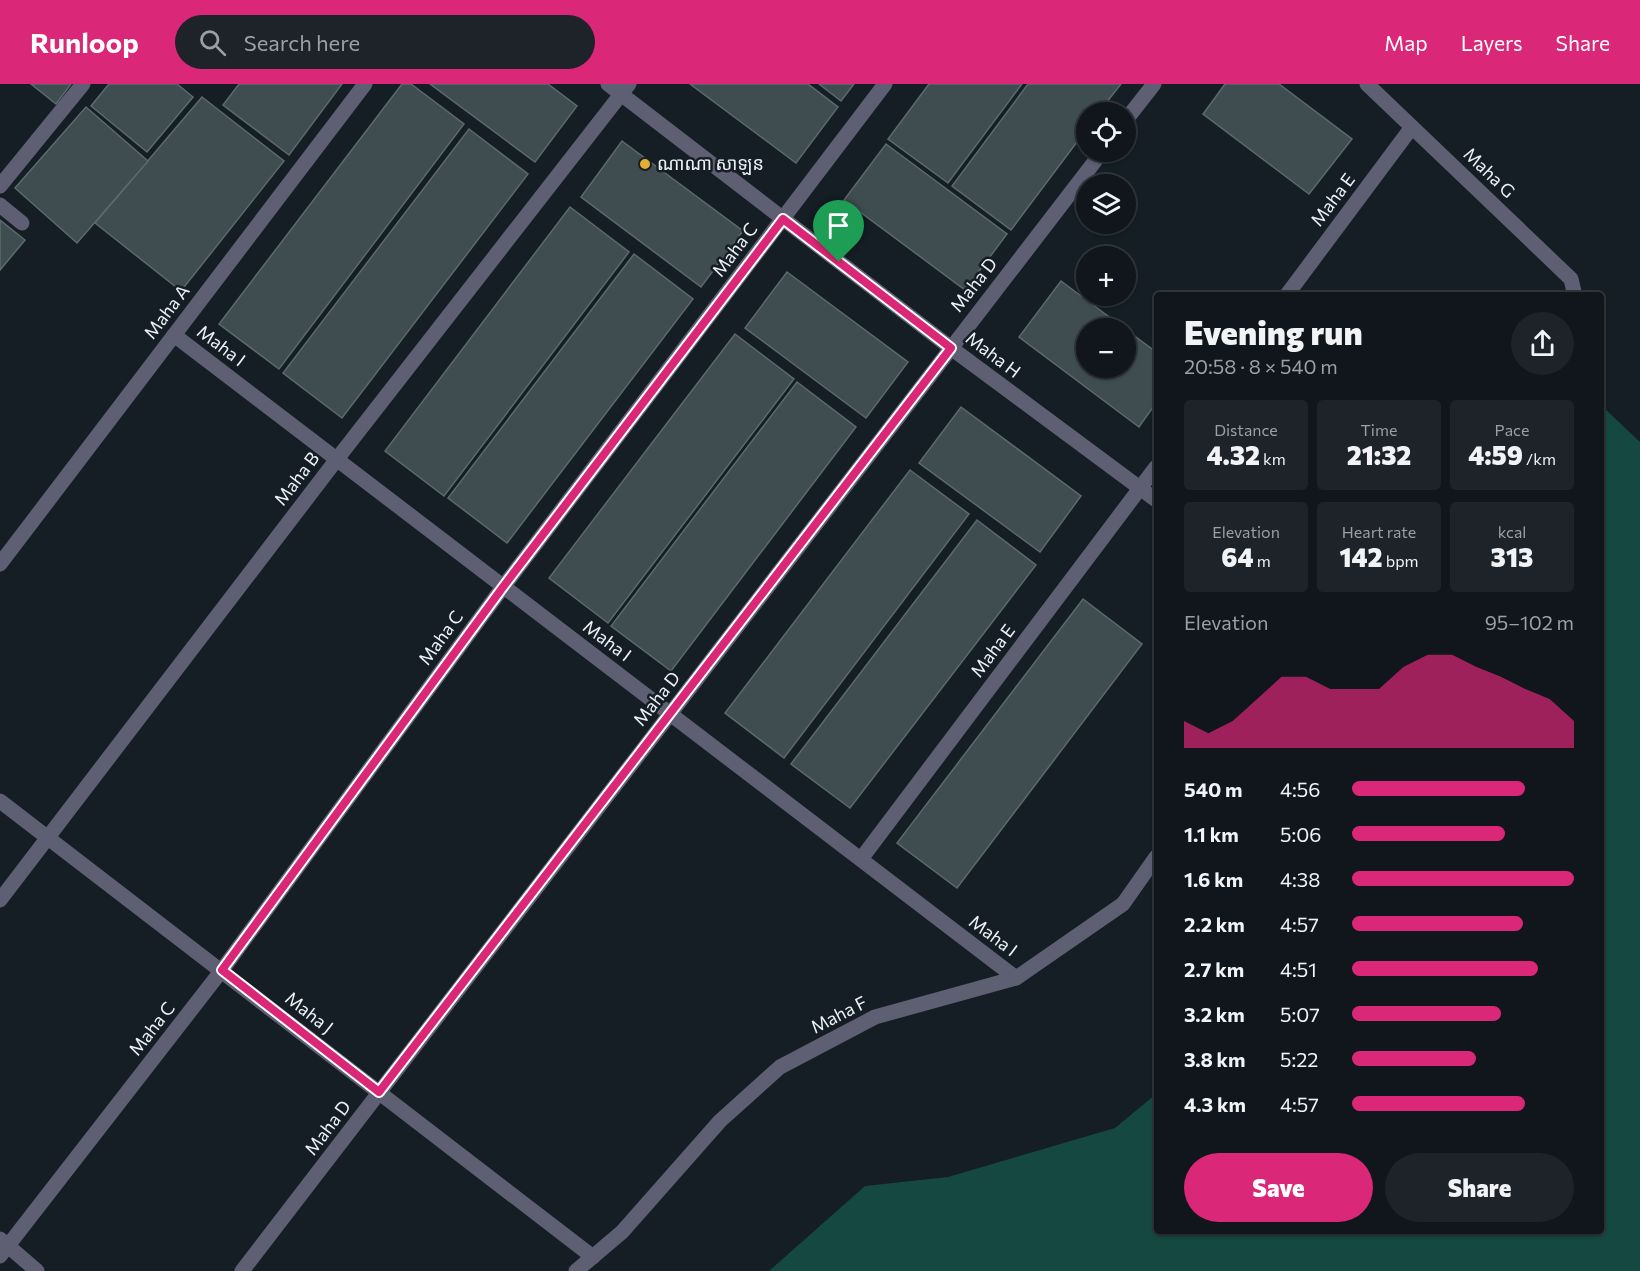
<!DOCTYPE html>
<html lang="en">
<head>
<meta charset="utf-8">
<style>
	:root { --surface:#10161c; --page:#1e2329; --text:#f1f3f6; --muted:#9c9fa3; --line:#30353b; --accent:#db2777 }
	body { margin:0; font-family:Commissioner,"Noto Sans Khmer",sans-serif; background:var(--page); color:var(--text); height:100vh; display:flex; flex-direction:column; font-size:22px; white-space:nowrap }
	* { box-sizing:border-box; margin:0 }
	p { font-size:20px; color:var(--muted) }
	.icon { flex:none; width:33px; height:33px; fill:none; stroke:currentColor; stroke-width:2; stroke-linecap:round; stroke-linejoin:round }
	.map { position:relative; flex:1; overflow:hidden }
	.details { position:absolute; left:1154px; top:208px; width:450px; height:942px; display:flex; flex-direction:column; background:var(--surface); border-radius:6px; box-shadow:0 2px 4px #0004,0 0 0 2px var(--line) }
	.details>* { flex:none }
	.controls { position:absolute; left:1076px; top:18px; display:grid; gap:12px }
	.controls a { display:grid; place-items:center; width:60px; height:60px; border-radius:50%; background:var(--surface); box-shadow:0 2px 4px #0004,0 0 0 2px var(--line); font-size:30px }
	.pin { position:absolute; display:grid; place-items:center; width:51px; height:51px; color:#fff; margin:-62px -26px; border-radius:50% 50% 50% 0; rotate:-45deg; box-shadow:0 0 6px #0007 }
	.pin .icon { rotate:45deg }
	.round { display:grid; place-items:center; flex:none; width:63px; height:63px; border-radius:32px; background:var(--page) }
	.overview { display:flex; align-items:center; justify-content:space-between; height:102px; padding:0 30px }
	h1 { font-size:33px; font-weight:800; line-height:45px }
	.stats { display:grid; grid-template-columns:repeat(3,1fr); gap:9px; height:102px; padding:6px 30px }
	.stats div { display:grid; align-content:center; border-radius:6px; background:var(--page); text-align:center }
	.stats b { font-size:26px; font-weight:800 }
	.stats small { font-size:16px; font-weight:400 }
	.stats p { font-size:16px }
	.chart { height:168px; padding:12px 30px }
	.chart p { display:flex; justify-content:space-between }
	.chart svg { width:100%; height:108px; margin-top:6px; fill:var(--accent); opacity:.7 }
	.action { display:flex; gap:12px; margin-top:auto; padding:12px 30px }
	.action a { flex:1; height:69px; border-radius:36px; background:var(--accent); color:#fff; font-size:24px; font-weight:800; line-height:69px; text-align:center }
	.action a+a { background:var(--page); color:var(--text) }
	ul { padding:0 30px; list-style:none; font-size:20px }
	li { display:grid; grid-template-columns:96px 72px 1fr; align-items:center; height:45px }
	li i { height:15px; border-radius:8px; background:var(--accent) }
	header { display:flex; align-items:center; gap:36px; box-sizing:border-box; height:84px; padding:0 30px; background:var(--accent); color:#fff }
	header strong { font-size:28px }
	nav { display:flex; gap:33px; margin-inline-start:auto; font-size:21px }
	.search { width:420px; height:54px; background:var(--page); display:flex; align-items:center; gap:15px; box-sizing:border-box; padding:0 21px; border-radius:33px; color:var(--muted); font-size:22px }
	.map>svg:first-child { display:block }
	.water { fill:#154841 }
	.building { fill:#3f4d51; stroke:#5b6a6e; stroke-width:1.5 }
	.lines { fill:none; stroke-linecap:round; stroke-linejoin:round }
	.minor { stroke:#5e5f73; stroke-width:15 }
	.route-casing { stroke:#fff; stroke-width:12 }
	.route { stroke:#db2777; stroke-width:8 }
	.poi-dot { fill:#e3ae34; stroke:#151d25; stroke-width:2 }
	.labels { text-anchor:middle; stroke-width:5; stroke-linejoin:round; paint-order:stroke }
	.poi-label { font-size:18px; fill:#ecf2f8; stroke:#151d25; text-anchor:start }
	.street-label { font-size:18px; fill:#ecf2f8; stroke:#151d25 }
</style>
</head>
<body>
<header>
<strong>Runloop</strong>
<div class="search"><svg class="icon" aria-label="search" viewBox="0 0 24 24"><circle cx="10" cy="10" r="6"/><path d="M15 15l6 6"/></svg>Search here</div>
<nav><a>Map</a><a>Layers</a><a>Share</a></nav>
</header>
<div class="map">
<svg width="1640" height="1187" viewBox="0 0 1640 1187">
	<rect width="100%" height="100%" fill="#151d25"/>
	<path class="water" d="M1604,324L1640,358V1187H769L865,1102L948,1093L1115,1044L1156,1010V1148H1600V327Z"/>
	<g class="building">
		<path d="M31,0H71L56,20Z"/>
		<path d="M109,0H177L193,13L147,68L91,22Z"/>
		<path d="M239,0H342L289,71L223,21Z"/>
		<path d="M402,0H411L464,40L279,285L219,240Z"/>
		<path d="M430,0H548L577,22L535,78Z"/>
		<path d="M690,0H808L838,23L796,79Z"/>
		<path d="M819,0H854L841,17Z"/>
		<path d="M929,0H1022L948,99L888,55Z"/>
		<path d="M1028,0H1121L1099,28H1086V46L1011,146L952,102Z"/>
		<path d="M1225,0H1279L1352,55L1309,110L1203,30Z"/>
		<path d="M202,13L284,77L181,207L95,139Z"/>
		<path d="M86,23L148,77L77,159L15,104Z"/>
		<path d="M469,45L528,90L342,334L283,289Z"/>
		<path d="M622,57L743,147L701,203L581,113Z"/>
		<path d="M886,60L1007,150L965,206L844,116Z"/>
		<path d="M570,123L629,168L444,412L385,367Z"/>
		<path d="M0,136L25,156L0,186Z"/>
		<path d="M634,170L693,215L507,459L448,414Z"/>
		<path d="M787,188L908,278L866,334L745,244Z"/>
		<path d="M1061,197L1124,244H1086V284H1125V245L1156,268V319L1139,343L1019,253Z"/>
		<path d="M735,250L794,295L608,539L549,494Z"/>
		<path d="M797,298L856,343L671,587L611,542Z"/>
		<path d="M961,323L1081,412L1040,468L919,379Z"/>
		<path d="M910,386L969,430L784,674L725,629Z"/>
		<path d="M977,436L1036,481L850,724L791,680Z"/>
		<path d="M1083,515L1142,560L957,804L897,759Z"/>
	</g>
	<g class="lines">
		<g class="minor">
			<path d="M608,0L951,264L1156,416"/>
			<path d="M1367,0L1571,195L1575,212"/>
			<path d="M1125,37L1154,0"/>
			<path d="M0,102L83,0"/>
			<path d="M0,121L22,139"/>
			<path d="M1286,212L1412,43"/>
			<path d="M174,251L1016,894"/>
			<path d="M0,480L365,0"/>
			<path d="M0,717L593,1173"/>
			<path d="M861,775L1156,383"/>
			<path d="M0,816L337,375L629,0"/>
			<path d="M0,1155L37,1187"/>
			<path d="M0,1172L222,886L503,503L885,0"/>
			<path d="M242,1187L1102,68"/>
			<path d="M576,1187L622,1148L720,1037L780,983L875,933L1016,894L1123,820L1156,773"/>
		</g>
	</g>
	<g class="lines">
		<g class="route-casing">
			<path id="route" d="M783,135L951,264L379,1008L222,886L503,503Z"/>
		</g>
		<use href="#route" class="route"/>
	</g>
	<circle class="poi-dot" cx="645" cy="80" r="6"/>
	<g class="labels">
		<g class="poi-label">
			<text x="657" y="86">ណាណា សាឡន</text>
		</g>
		<g class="street-label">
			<text transform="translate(1489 89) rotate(44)" y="6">Maha G</text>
			<text transform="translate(1333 116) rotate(-53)" y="6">Maha E</text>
			<text transform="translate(735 166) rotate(-53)" y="6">Maha C</text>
			<text transform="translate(974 201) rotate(-52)" y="6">Maha D</text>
			<text transform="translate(167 228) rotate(-53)" y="6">Maha A</text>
			<text transform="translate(221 262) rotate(37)" y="6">Maha I</text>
			<text transform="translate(993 271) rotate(37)" y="6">Maha H</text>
			<text transform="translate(297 395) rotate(-53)" y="6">Maha B</text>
			<text transform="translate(441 554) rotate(-54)" y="6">Maha C</text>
			<text transform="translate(607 557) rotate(37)" y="6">Maha I</text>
			<text transform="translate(993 567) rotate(-53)" y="6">Maha E</text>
			<text transform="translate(657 615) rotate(-52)" y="6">Maha D</text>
			<text transform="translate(993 852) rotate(37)" y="6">Maha I</text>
			<text transform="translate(309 929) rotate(38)" y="6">Maha J</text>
			<text transform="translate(839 931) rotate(-27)" y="6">Maha F</text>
			<text transform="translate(152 945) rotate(-52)" y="6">Maha C</text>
			<text transform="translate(328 1044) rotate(-53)" y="6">Maha D</text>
		</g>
	</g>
</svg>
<div class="controls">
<a><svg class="icon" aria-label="locate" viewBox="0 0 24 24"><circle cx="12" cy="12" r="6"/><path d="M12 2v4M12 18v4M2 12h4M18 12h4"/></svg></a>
<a><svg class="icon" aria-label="layers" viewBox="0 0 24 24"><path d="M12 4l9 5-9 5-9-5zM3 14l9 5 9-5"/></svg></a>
<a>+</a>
<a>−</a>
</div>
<div class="pin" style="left:839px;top:178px;background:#1e9e55"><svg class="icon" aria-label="arrive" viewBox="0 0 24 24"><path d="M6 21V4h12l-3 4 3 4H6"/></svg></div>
<section class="details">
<div class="overview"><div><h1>Evening run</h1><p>20:58 · 8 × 540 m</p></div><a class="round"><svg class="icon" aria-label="share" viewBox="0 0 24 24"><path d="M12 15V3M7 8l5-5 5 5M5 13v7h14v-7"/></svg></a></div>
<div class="stats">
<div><p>Distance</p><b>4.32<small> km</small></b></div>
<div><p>Time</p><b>21:32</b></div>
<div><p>Pace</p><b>4:59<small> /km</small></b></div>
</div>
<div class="stats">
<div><p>Elevation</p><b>64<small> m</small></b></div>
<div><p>Heart rate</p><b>142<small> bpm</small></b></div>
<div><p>kcal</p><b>313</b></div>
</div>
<div class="chart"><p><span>Elevation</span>95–102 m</p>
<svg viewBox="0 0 160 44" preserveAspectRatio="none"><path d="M0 44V33L10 38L20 33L30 24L40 15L50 15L60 20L70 20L80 20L90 11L100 6L110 6L120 11L130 15L140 20L150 24L160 33V44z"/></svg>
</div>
<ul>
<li><b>540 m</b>4:56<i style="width:78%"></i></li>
<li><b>1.1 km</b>5:06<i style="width:69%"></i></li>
<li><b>1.6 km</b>4:38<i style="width:100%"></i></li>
<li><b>2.2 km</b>4:57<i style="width:77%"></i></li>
<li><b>2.7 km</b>4:51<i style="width:84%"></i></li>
<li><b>3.2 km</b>5:07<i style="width:67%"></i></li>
<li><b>3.8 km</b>5:22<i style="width:56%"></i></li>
<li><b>4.3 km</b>4:57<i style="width:78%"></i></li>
</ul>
<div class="action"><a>Save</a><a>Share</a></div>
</section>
</div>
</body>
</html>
